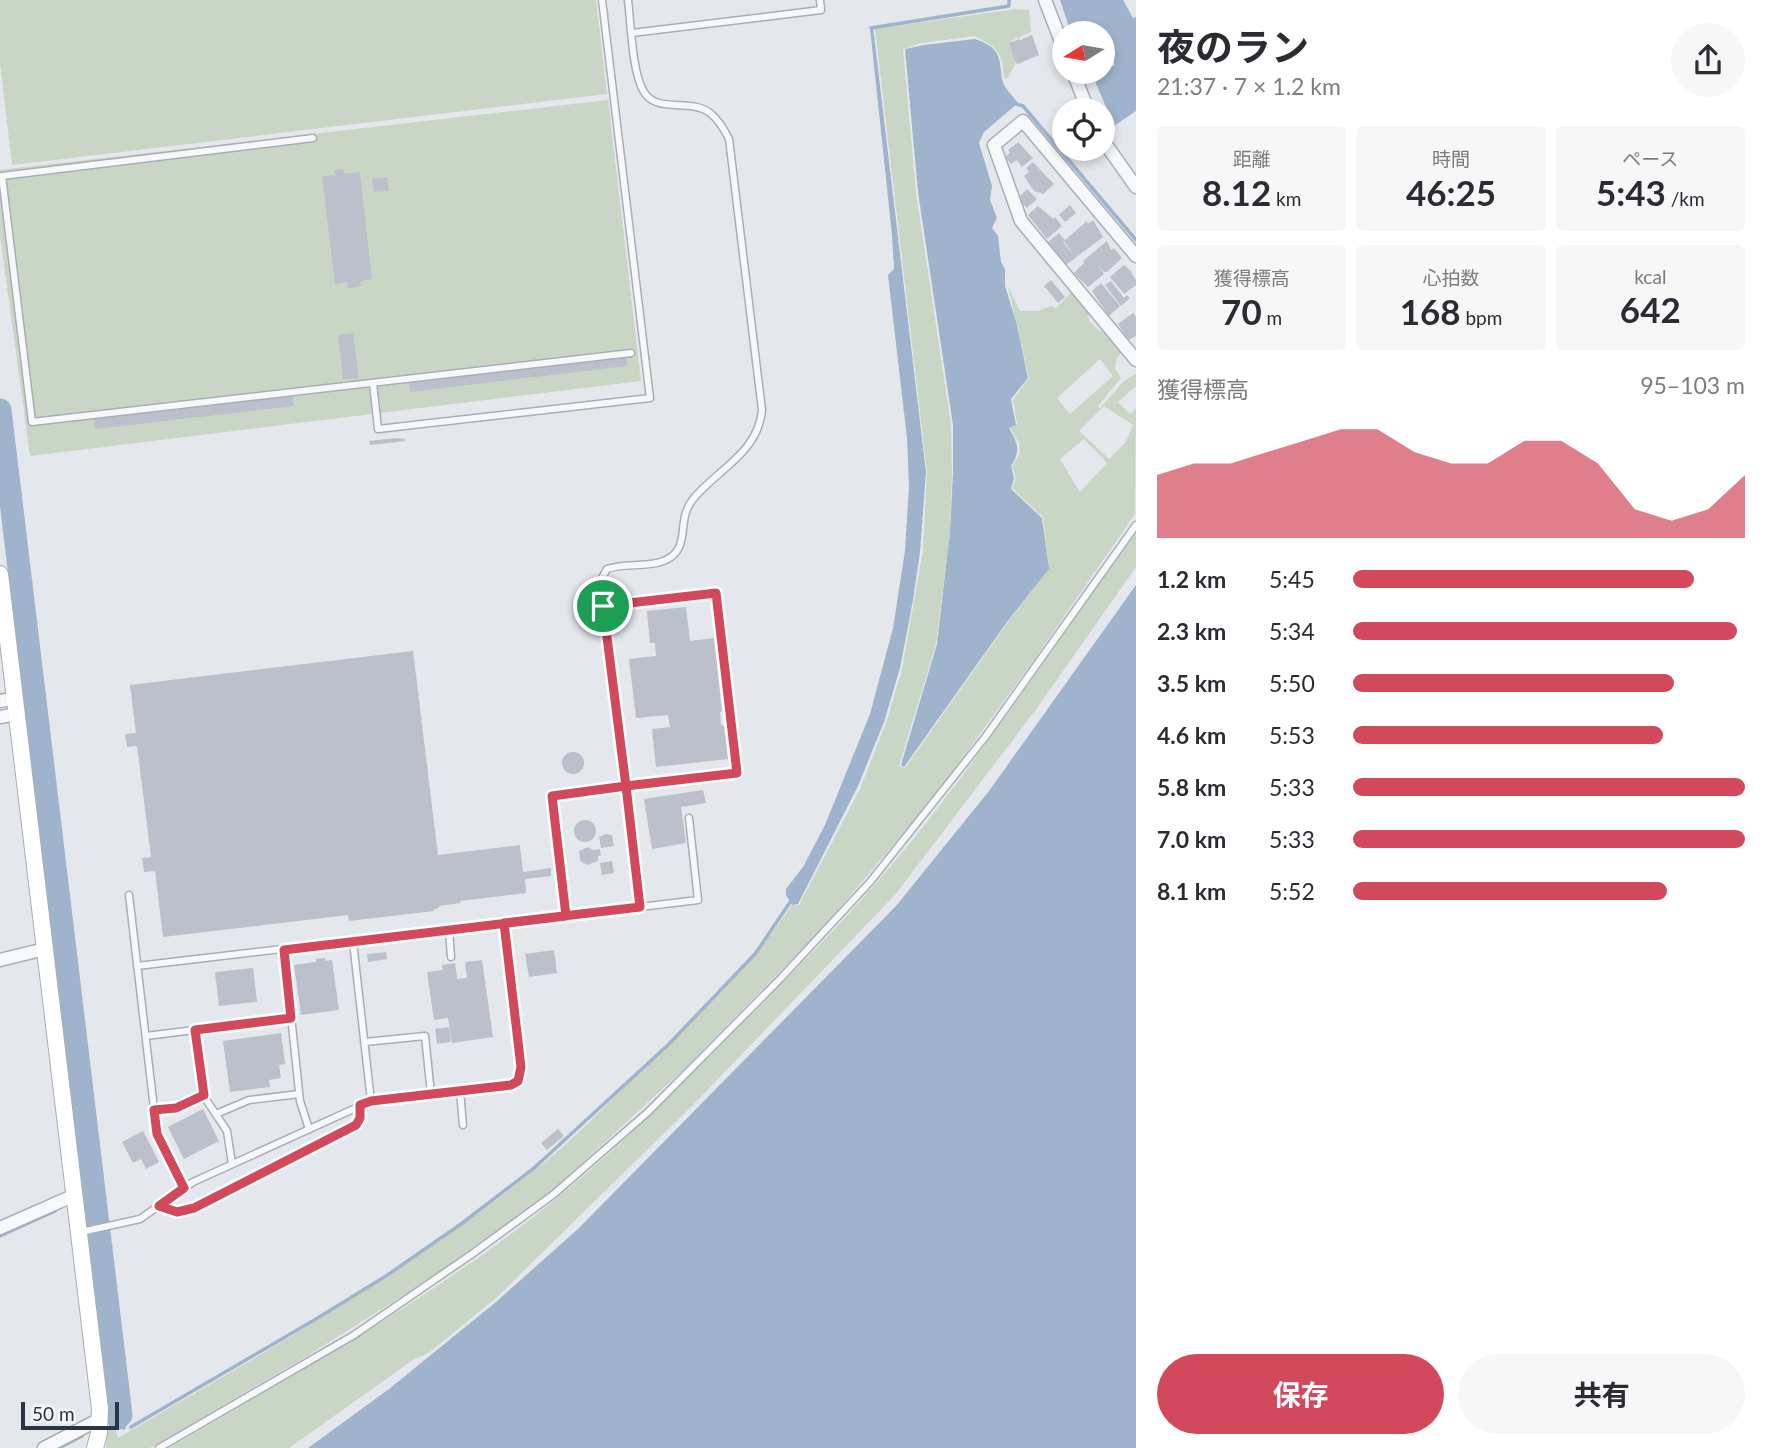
<!DOCTYPE html>
<html lang="ja">
<head>
<meta charset="utf-8">
<style>
	:root { --surface:#fff; --page:#f7f7f7; --text:#2b2b33; --muted:#7c7c81; --accent:#d1495b }
	body { margin:0; font-family:Lato,"Noto Sans JP",sans-serif; background:var(--page); color:var(--text); height:100vh; display:flex; flex-direction:column; font-size:26px; white-space:nowrap }
	* { box-sizing:border-box; margin:0 }
	p { font-size:23px; color:var(--muted) }
	.icon { flex:none; width:38px; height:38px; fill:none; stroke:currentColor; stroke-width:2; stroke-linecap:round; stroke-linejoin:round }
	.map { position:relative; flex:1; overflow:hidden }
	.drawer { display:flex; flex-direction:column; background:var(--surface); width:630px }
	.drawer>* { flex:none }
	.needle { width:46px; rotate:259deg }
	.buttons { position:absolute; left:1052px; top:21px; display:grid; gap:14px }
	.buttons a { display:grid; place-items:center; width:63px; height:63px; border-radius:50%; background:var(--surface); box-shadow:0 4px 10px #0003; font-size:35px }
	.scale { position:absolute; left:21px; bottom:18px; width:98px; box-sizing:border-box; padding-left:7px; border:4px solid #2b3445; border-top:0; font-size:19px; line-height:24px; white-space:nowrap; color:#2b3445; -webkit-text-stroke:5px #f4f6f9; paint-order:stroke }
	.pin { position:absolute; display:grid; place-items:center; width:60px; height:60px; color:#fff; margin:-30px; border:4px solid #fff; border-radius:50%; box-shadow:0 2px 7px #0007 }
	.round { display:grid; place-items:center; flex:none; width:74px; height:74px; border-radius:37px; background:var(--page) }
	.summary { display:flex; align-items:center; justify-content:space-between; height:119px; padding:0 21px }
	h1 { font-size:38px; font-weight:700; line-height:52px }
	.stats { display:grid; grid-template-columns:repeat(3,1fr); gap:10px; height:119px; padding:7px 21px }
	.stats div { display:grid; align-content:center; border-radius:7px; background:var(--page); text-align:center }
	.stats b { font-size:35px; font-weight:700 }
	.stats small { font-size:19px; font-weight:400 }
	.stats p { font-size:19px }
	.chart { height:196px; padding:14px 21px }
	.chart p { display:flex; justify-content:space-between }
	.chart svg { width:100%; height:126px; margin-top:7px; fill:var(--accent); opacity:.7 }
	.action { display:flex; gap:14px; margin-top:auto; padding:14px 21px }
	.action a { flex:1; height:80px; border-radius:42px; background:var(--accent); color:#fff; font-size:28px; font-weight:700; line-height:80px; text-align:center }
	.action a+a { background:var(--page); color:var(--text) }
	ul { padding:0 21px; list-style:none; font-size:23px }
	li { display:grid; grid-template-columns:112px 84px 1fr; align-items:center; height:52px }
	li i { height:18px; border-radius:9px; background:var(--accent) }
	main { display:flex; flex:1; min-height:0 }
	.map>svg:first-child { display:block }
	.green { fill:#c9d6c5; fill-rule:evenodd }
	.water { fill:#9fb4cc }
	.lines { fill:none; stroke-linecap:round; stroke-linejoin:round }
	.stream { stroke:#9fb4cc; stroke-width:3.5 }
	.river { stroke:#9fb4cc; stroke-width:23 }
	.building { fill:#bbc0ca }
	.lane-casing { stroke:#a9aeb7; stroke-width:9 }
	.street-casing { stroke:#a9aeb7; stroke-width:15 }
	.secondary-casing { stroke:#a9aeb7; stroke-width:18 }
	.lane { stroke:#f7f8fa; stroke-width:6 }
	.street { stroke:#f7f8fa; stroke-width:12 }
	.secondary { stroke:#fff; stroke-width:16 }
	.route-casing { stroke:#fff; stroke-width:14 }
	.route { stroke:#d1495b; stroke-width:9 }
</style>
</head>
<body>
<main>
<div class="map">
<svg width="1136" height="1448" viewBox="0 0 1136 1448">
	<rect width="100%" height="100%" fill="#e4e7ec"/>
	<g class="green">
		<path d="M0,0H596L607,94L12,165L0,63Z"/>
		<path d="M1015,9L1029,10L1031,32L1011,41L1015,64L1008,78L1004,79C1003,53 998,48 975,36L922,43L903,49L916,193L951,424L952,473L950,532L936,644L899,766L905,768L1008,622L1049,569L1043,517L1012,488L1016,478L1012,467L1020,453L1019,443L1010,428L1017,424L1013,400L1029,378L1008,286L1020,311H1038L1051,306L1056,308L1073,291L1088,307L1089,321L1096,328L1113,338L1123,350L1116,360L1115,369L1121,378L1098,406L1100,408L1124,381L1136,374V386L1118,402L1130,414L1136,409L1135,514L1036,657L937,793L822,929L682,1071L555,1188L431,1278L307,1356L150,1448H106L108,1426L114,1423L118,1438C265,1352 414,1269 546,1161C580,1134 610,1100 642,1070C696,1019 750,967 792,905H799L860,789L887,720L902,669L923,551L927,472L875,29ZM1100,359L1113,376L1070,414L1057,398ZM1104,406L1133,425L1126,442L1109,459L1079,431ZM1084,439L1107,463L1080,492L1060,459Z"/>
		<path d="M608,100L641,381L30,456L0,235V170Z"/>
		<path d="M1136,529V567L1037,708L895,895L692,1106L497,1297L430,1352L413,1360L289,1448H169C303,1369 442,1293 562,1194C623,1144 679,1087 735,1031C800,966 865,900 923,827C998,731 1067,630 1136,529Z"/>
	</g>
	<g class="water">
		<path d="M1060,0H1123L1133,18L1136,17V111L1114,126L1092,74L1102,72L1103,69L1105,67L1107,69L1115,65L1112,57L1103,64L1102,33H1076L1074,28L1070,30Z"/>
		<path d="M873,27L926,472L920,552L913,600L900,668L884,722L858,786L798,904L792,905L786,895V889L803,867L825,825L870,714L893,628L905,551L909,487L907,438L888,275L894,269L892,235L870,28Z"/>
		<path d="M975,39C1001,49 999,55 1002,79C1003,87 1013,96 1018,103L984,132L979,143L992,186L990,200L997,218L992,228L998,236L1001,262L1005,269V286L1016,321L1028,378L1011,399L1016,425L1009,428C1018,444 1021,450 1011,466L1014,478L1011,489L1042,518L1049,569L1007,622L904,767L901,765L937,644L950,532L953,473V425L918,192L905,49L924,45Z"/>
		<path d="M1136,585V1448H308L389,1389L496,1302L579,1228L896,906L989,791Z"/>
	</g>
	<g class="lines">
		<g class="stream">
			<path d="M871,28L1009,6V0"/>
			<path d="M1013,103L1023,106L1136,240"/>
			<path d="M28,704L35,703"/>
			<path d="M88,1197L93,1195"/>
			<path d="M0,1236L55,1211"/>
			<path d="M116,1419L118,1418L124,1428"/>
			<path d="M131,1427L316,1319L386,1276L461,1224L533,1169L669,1044L755,954L791,901"/>
			<path d="M59,1448L82,1436"/>
		</g>
		<path class="river" d="M0,410L121,1415L118,1418"/>
	</g>
	<g class="building">
		<path d="M1032,35L1039,55L1018,64L1015,62L1009,43L1020,39L1022,41V39Z"/>
		<path d="M1018,142L1033,158L1022,167L1017,160L1011,164L1005,157L1010,153L1008,150Z"/>
		<path d="M1033,162L1054,184L1043,194L1034,191L1024,176L1029,172L1026,168Z"/>
		<path d="M343,169L344,174L360,172L372,279L360,281L361,286L348,288L347,282L335,284L322,176L335,175L334,170Z"/>
		<path d="M387,177L389,191L374,192L372,179Z"/>
		<path d="M1027,189L1037,199L1027,208L1020,201L1022,199L1020,196Z"/>
		<path d="M1070,205L1076,213L1065,222L1059,215Z"/>
		<path d="M1038,206L1053,219L1055,217L1062,226L1047,239L1028,215Z"/>
		<path d="M1093,220L1103,237L1066,265L1047,243L1059,233L1065,240L1063,242L1073,254L1064,241L1087,221L1088,224Z"/>
		<path d="M1107,241L1111,250L1114,248L1122,258L1107,272H1104L1098,265L1104,274L1088,287L1074,273L1084,263L1083,261Z"/>
		<path d="M1124,265L1132,272L1131,273L1136,280V285L1124,294L1110,277Z"/>
		<path d="M1051,280L1065,297L1058,303L1044,286Z"/>
		<path d="M1111,281L1124,298L1127,295L1130,298L1121,306L1105,285Z"/>
		<path d="M1101,283L1120,306L1109,316L1092,291Z"/>
		<path d="M1133,313L1136,317V336L1128,340L1118,324Z"/>
		<path d="M353,333L359,378L343,379L338,335Z"/>
		<path d="M626,356L627,366L410,392L409,383Z"/>
		<path d="M293,396L294,406L95,429L94,419Z"/>
		<path d="M397,438L405,439V441L370,445L369,441Z"/>
		<path d="M686,607L690,641L714,638L722,711L720,712L721,725L724,726L728,759L656,767L652,729L670,727L668,715L636,718L629,659L656,656L655,643H650L647,611Z"/>
		<path d="M413,651L438,855L520,845L523,872L551,868V876L525,879L526,893L460,901L461,903L439,906V908L434,909V911L349,921L348,915L163,937L155,871L144,872L142,858L151,857L137,746L127,747L125,734L136,733L130,685Z"/>
		<circle cx="573" cy="763" r="11"/>
		<path d="M703,790L706,803L681,807L686,843L652,849L644,799Z"/>
		<circle cx="585" cy="831" r="11"/>
		<path d="M606,834L612,835L614,846L601,848L599,837Z"/>
		<path d="M588,847L593,850L600,849L601,855L598,856V861L587,865L580,861L579,851Z"/>
		<path d="M612,861L614,873L602,875L600,863Z"/>
		<path d="M554,950L557,973L529,977L525,954Z"/>
		<path d="M386,952L387,959L368,962L367,954Z"/>
		<path d="M325,958V961L332,960L339,1010L301,1015L294,965L316,962V959Z"/>
		<path d="M482,960L493,1037L452,1043L448,1018L434,1020L427,972L443,970L442,965L455,963L457,979L467,978L465,962Z"/>
		<path d="M253,968L257,1002L219,1006L215,972Z"/>
		<path d="M449,1027L451,1042L437,1044L435,1029Z"/>
		<path d="M281,1033L285,1064L279,1065L281,1078L269,1080L270,1087L230,1092L223,1041Z"/>
		<path d="M203,1109L219,1141L184,1159L168,1127Z"/>
		<path d="M558,1129L564,1136L547,1150L541,1143Z"/>
		<path d="M143,1131L159,1162L146,1169L141,1159L133,1163L122,1142Z"/>
	</g>
	<g class="lines">
		<g class="lane-casing">
			<g id="lane">
				<path d="M632,33L821,10L820,0"/>
				<path d="M313,138L2,176L32,422L631,353"/>
				<path d="M373,383L378,429L650,398L602,0"/>
				<path d="M129,895L157,1134L184,1188"/>
				<path d="M640,907L698,900L689,818"/>
				<path d="M566,916L552,796L737,773L716,593L603,606"/>
				<path d="M449,930L451,957"/>
				<path d="M353,942L371,1101"/>
				<path d="M284,950L300,1101L309,1129"/>
				<path d="M137,966L640,907L602,595V578L607,569C626,562 654,569 671,557C690,543 676,519 694,498C718,469 758,453 762,410L729,139C724,129 719,120 710,113C691,98 657,114 644,92C632,73 631,24 628,0"/>
				<path d="M195,1029L203,1095L227,1131L232,1164"/>
				<path d="M146,1036L291,1018"/>
				<path d="M365,1042L425,1036L431,1094"/>
				<path d="M460,1091L463,1125"/>
				<path d="M154,1110L176,1109L203,1095"/>
				<path d="M216,1114L249,1100L299,1094"/>
				<path d="M159,1206L177,1212L193,1208L356,1125L360,1118V1106"/>
				<path d="M81,1232L140,1219L193,1182L371,1101L511,1085L518,1081L521,1067L504,923"/>
				<path d="M159,1448L354,1335L472,1254L554,1194L648,1112L781,978L870,882L986,736L1136,525"/>
			</g>
		</g>
		<g class="street-casing">
			<g id="street">
				<path d="M1045,0L1064,49"/>
				<path d="M1073,72L1088,110"/>
				<path d="M1102,139L1136,187"/>
				<path d="M1136,256L1023,121L994,145L1021,221L1136,360"/>
				<path d="M0,701L16,698"/>
				<path d="M0,717L17,714"/>
				<path d="M0,960L45,949"/>
				<path d="M0,1228L75,1195"/>
				<path d="M44,1448L100,1419"/>
			</g>
		</g>
		<g class="secondary-casing">
			<path id="secondary" d="M0,574L100,1409L99,1433L95,1448"/>
		</g>
		<use href="#lane" class="lane"/>
		<use href="#street" class="street"/>
		<use href="#secondary" class="secondary"/>
	</g>
	<g class="lines">
		<g class="route-casing">
			<path id="route" d="M603,606L626,786L552,796L566,916L284,950L291,1018L195,1030L204,1095L176,1108L154,1110L157,1134L184,1188L159,1206L177,1212L194,1208L356,1125L360,1118V1105L371,1101L511,1085L518,1081L521,1067L504,923L640,907L626,786L737,773L716,593L603,606"/>
		</g>
		<use href="#route" class="route"/>
	</g>
</svg>
<div class="buttons">
<a><svg class="needle" viewBox="-14 -14 28 28"><path d="M0-13l5 13h-10z" fill="#e53935"/><path d="M0 13l5-13h-10z" fill="#7c7c81"/></svg></a>
<a><svg class="icon" aria-label="locate" viewBox="0 0 24 24"><circle cx="12" cy="12" r="6"/><path d="M12 2v4M12 18v4M2 12h4M18 12h4"/></svg></a>
</div>
<div class="scale">50 m</div>
<div class="pin" style="left:603px;top:606px;background:#1e9e55"><svg class="icon" aria-label="arrive" viewBox="0 0 24 24"><path d="M6 21V4h12l-3 4 3 4H6"/></svg></div>
</div>
<section class="drawer">
<div class="summary"><div><h1>夜のラン</h1><p>21:37 · 7 × 1.2 km</p></div><a class="round"><svg class="icon" aria-label="share" viewBox="0 0 24 24"><path d="M12 15V3M7 8l5-5 5 5M5 13v7h14v-7"/></svg></a></div>
<div class="stats">
<div><p>距離</p><b>8.12<small> km</small></b></div>
<div><p>時間</p><b>46:25</b></div>
<div><p>ペース</p><b>5:43<small> /km</small></b></div>
</div>
<div class="stats">
<div><p>獲得標高</p><b>70<small> m</small></b></div>
<div><p>心拍数</p><b>168<small> bpm</small></b></div>
<div><p>kcal</p><b>642</b></div>
</div>
<div class="chart"><p><span>獲得標高</span>95–103 m</p>
<svg viewBox="0 0 160 44" preserveAspectRatio="none"><path d="M0 44V22L10 18L20 18L30 14L40 10L50 6L60 6L70 14L80 18L90 18L100 10L110 10L120 18L130 34L140 38L150 34L160 22V44z"/></svg>
</div>
<ul>
<li><b>1.2 km</b>5:45<i style="width:87%"></i></li>
<li><b>2.3 km</b>5:34<i style="width:98%"></i></li>
<li><b>3.5 km</b>5:50<i style="width:82%"></i></li>
<li><b>4.6 km</b>5:53<i style="width:79%"></i></li>
<li><b>5.8 km</b>5:33<i style="width:100%"></i></li>
<li><b>7.0 km</b>5:33<i style="width:100%"></i></li>
<li><b>8.1 km</b>5:52<i style="width:80%"></i></li>
</ul>
<div class="action"><a>保存</a><a>共有</a></div>
</section>
</main>
</body>
</html>
